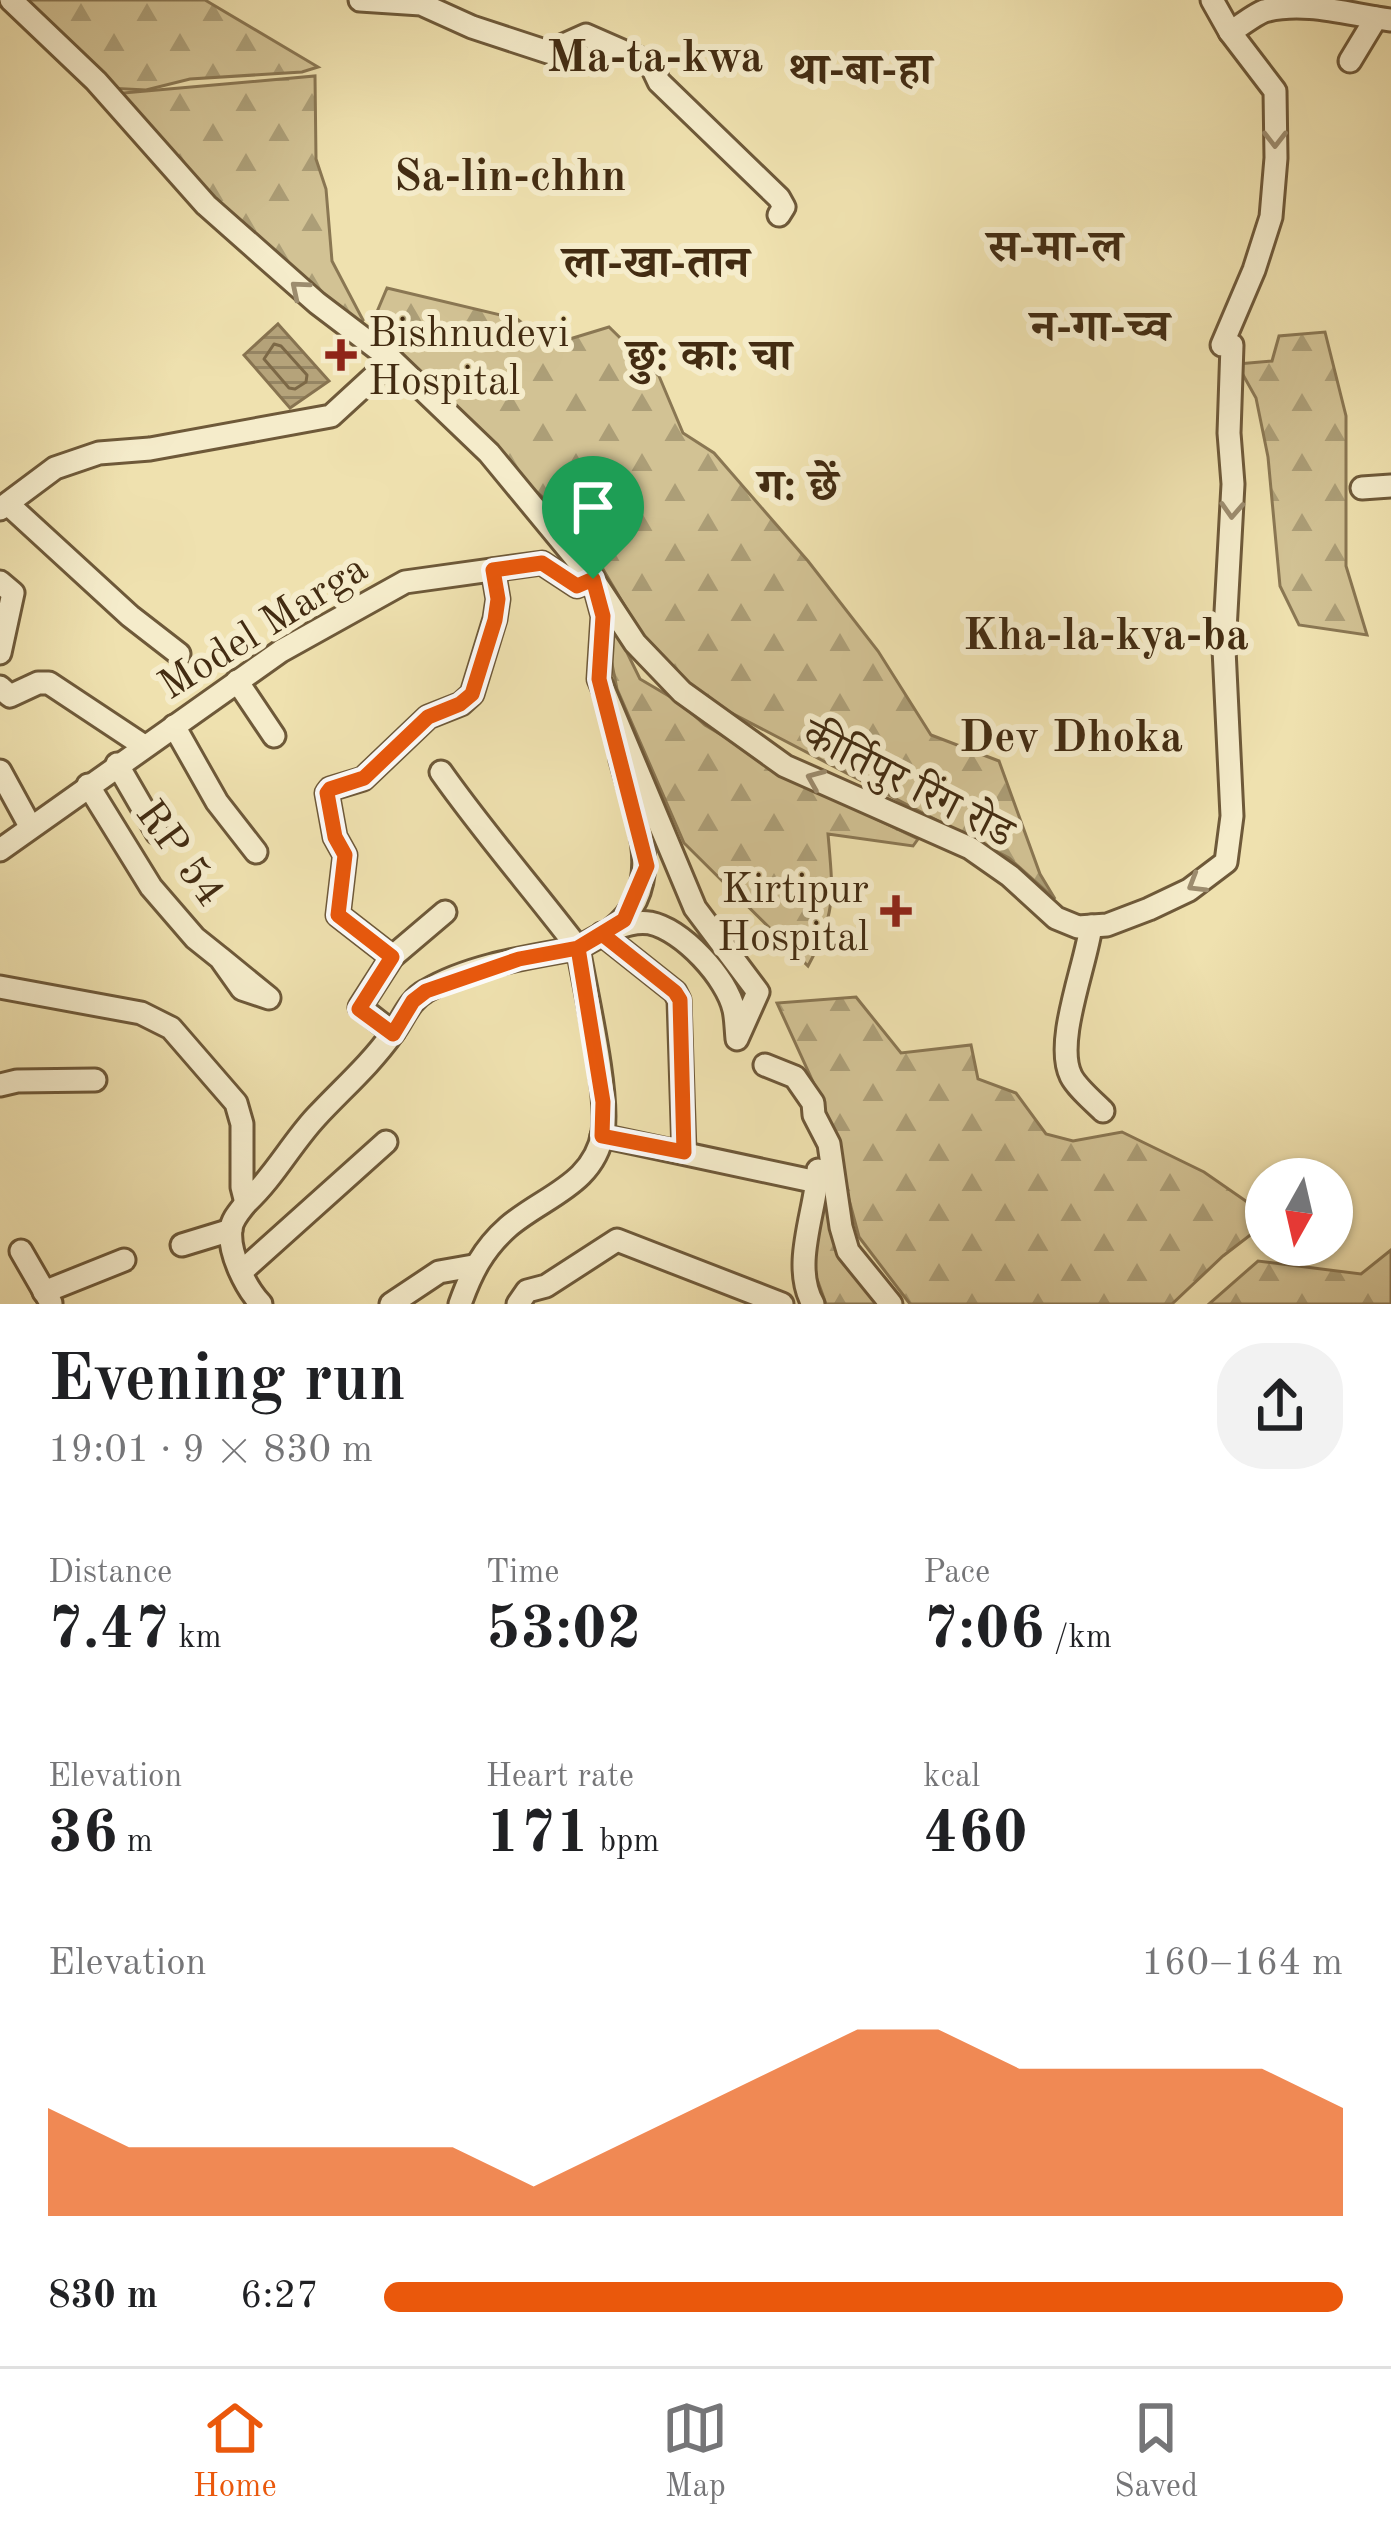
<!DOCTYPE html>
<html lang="en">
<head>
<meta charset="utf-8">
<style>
	:root { --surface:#fff; --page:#f2f2f2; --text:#202124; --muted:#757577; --line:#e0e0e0; --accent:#ea580c }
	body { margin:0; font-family:"Old Standard TT","Noto Serif Devanagari",serif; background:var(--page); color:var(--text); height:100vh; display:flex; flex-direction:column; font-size:45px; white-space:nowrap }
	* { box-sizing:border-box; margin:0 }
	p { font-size:39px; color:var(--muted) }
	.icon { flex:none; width:66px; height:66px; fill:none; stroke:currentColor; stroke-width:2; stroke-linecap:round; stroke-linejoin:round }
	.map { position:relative; height:1304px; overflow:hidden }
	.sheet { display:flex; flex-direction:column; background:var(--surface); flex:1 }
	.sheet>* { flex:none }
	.needle { width:78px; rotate:188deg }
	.tools { position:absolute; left:1245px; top:1158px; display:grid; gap:24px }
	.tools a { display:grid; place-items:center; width:108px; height:108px; border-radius:50%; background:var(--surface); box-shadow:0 3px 9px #0004; font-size:60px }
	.pin { position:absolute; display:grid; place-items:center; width:102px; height:102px; color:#fff; margin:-123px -51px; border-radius:50% 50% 50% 0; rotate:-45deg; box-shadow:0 0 12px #0007 }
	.pin .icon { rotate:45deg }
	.round { display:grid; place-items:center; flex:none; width:126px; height:126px; border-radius:48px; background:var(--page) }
	.head { display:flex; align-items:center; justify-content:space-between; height:204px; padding:0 48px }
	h1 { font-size:66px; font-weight:800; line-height:90px }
	.stats { display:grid; grid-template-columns:repeat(3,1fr); gap:18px; height:204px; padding:12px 48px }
	.stats div { display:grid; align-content:center }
	.stats b { font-size:60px; font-weight:800 }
	.stats small { font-size:33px; font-weight:400 }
	.stats p { font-size:33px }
	.chart { height:336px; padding:24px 48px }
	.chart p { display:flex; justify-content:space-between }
	.chart svg { width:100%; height:216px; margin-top:12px; fill:var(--accent); opacity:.7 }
	ul { padding:0 48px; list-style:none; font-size:39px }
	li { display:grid; grid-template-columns:192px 144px 1fr; align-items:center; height:90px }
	li i { height:30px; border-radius:15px; background:var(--accent) }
	.menu { display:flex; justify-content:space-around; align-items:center; height:168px; border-top:3px solid var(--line); background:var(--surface); font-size:33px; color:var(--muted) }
	.menu a { display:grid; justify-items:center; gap:6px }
	.menu .active { color:var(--accent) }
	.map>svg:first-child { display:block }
	.forest { fill:url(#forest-firs); stroke:#8a7753; stroke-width:3 }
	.water { fill:url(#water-rules); stroke:#877350; stroke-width:3 }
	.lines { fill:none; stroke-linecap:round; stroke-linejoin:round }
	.shore { stroke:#7c6846; stroke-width:3 }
	.minor-casing { stroke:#6e5939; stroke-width:27 }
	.minor { stroke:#f5eccb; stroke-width:21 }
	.oneway { stroke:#9c8c6e }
	.route-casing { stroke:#fff; stroke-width:24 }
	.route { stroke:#ea580c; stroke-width:15 }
	.poi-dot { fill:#8f2418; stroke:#f5eccb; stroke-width:4.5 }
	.labels { text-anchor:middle; stroke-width:12; stroke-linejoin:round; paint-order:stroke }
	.poi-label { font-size:42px; fill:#432c12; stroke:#f5eccb; text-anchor:start }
	.street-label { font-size:42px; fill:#432c12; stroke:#f5eccb }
	.neighbourhood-label { font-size:45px; font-weight:bold; fill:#432c12; stroke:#f5eccb }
</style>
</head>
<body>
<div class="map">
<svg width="1391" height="1304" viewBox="0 0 1391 1304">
	<defs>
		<pattern id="forest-firs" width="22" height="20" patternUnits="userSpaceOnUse" patternTransform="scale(3)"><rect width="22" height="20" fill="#d2c294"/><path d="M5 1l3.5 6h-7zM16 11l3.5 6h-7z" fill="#ac9e77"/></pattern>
		<pattern id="water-rules" width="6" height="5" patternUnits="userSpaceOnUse" patternTransform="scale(3)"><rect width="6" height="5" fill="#b5a37a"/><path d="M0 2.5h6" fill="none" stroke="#958563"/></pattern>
	</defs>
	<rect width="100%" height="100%" fill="#efe1af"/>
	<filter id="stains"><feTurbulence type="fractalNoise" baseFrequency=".00167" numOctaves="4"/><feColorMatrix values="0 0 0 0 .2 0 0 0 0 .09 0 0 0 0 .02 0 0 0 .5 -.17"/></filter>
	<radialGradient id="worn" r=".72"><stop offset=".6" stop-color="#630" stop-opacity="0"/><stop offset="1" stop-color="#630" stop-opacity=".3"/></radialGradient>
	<g class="forest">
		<path d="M0,0H205L318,67L302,72L190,79L146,90L107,88L95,92Z"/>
		<path d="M315,76L316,159L326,189L332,261L363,320L353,333L311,305L112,94Z"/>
		<path d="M387,288L517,319L550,345L609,327L659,376L683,433L714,453L808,561L878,651L931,735L999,761L1040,874L1055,899L1009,858L722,708L688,684L649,647L578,527L363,345Z"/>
		<path d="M1325,332L1346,416V566L1367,635L1299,625L1280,586L1268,457L1256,398L1237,364L1272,361L1279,336Z"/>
		<path d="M612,622L640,679L679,702L705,725L805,785L918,839L913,846L828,834C833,892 837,913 808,966L684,843L617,689L610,654Z"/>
		<path d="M856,997L901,1053L971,1045L978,1079L1016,1093L1046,1134L1073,1141L1122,1132L1204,1172L1266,1215V1223L1223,1256L1172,1304H910L859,1237L824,1106L777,1003Z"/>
		<path d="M827,1176L853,1256L885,1304H826L813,1268Z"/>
		<path d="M1391,1250V1304H1209L1258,1261L1361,1274Z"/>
	</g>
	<path class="water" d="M278,324L329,381L290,408L244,355Z"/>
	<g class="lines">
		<path class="shore" d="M274,344L281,346L307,375L306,382L295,389L289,388L264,359Z"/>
		<g class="minor-casing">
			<g id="minor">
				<path d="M11,0L96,81L206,205L317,303L392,360L489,453L593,579L635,643L682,692L785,766L970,848L1010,876L1056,918L1078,927L1107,925L1149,909L1189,890L1226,862L1232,816L1224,649L1233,484L1229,433L1232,345H1222L1254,270L1271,217L1276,158L1275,91L1230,32L1212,0"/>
				<path d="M360,0L421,4L472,27L548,52L586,35L650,63L659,82L779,198L784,207L779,215"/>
				<path d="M1230,32C1241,26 1252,16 1264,11C1305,0 1350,15 1391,20"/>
				<path d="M1350,61L1376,18"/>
				<path d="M1362,488L1391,486"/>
				<path d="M9,505L130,616L179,654"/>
				<path d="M0,509L55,468L99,453L150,449L331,416L392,360"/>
				<path d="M0,582L13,593L0,653"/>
				<path d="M237,681L274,736"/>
				<path d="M0,687L10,696L38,683H49L144,746"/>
				<path d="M174,726L217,802L256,852"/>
				<path d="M117,764L157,833"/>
				<path d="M0,771L30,826"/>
				<path d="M88,785L151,887L195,938L220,958L242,989L269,998L220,958"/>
				<path d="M0,850L281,651L405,582L542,563L577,586L593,579L603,616L599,679L695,908L758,992L737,1039C736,1029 736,1019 734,1010C727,978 683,930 650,923C625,919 598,937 578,948C586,994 609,1091 603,1132C594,1185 544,1196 508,1227C483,1249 471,1273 460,1304"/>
				<path d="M1091,926C1086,965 1054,1042 1071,1076C1077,1088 1093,1101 1103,1111"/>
				<path d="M612,929C668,886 636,816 621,760"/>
				<path d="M602,934L675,992L679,1000L684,1152"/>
				<path d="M392,957L338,915L345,855L335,837L327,793L330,789L363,779L428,717L461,704L472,694L495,619L498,599L493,570"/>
				<path d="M0,987L141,1013L171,1028L236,1103L242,1124V1187L246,1203C274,1177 291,1144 316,1117C342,1089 370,1065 392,1034C403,1020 409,1000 426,991C470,965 529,957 578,948C533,889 484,833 441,772"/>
				<path d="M393,1033L360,1007L392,957L445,912"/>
				<path d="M765,1065L795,1077L813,1103L814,1115L829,1144L841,1227L848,1251L891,1304"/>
				<path d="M0,1085L17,1081L95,1080"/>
				<path d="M602,1136L817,1182"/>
				<path d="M246,1203C240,1211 232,1219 231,1229C228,1253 246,1288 261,1304"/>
				<path d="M182,1245L231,1230"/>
				<path d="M21,1251L51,1303"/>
				<path d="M241,1272L386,1142"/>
				<path d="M44,1292L124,1260"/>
				<path d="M391,1304L439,1272L473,1266"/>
				<path d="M518,1304L527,1291L546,1286L617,1240L782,1304"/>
				<path d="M813,1304C791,1265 816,1211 818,1170"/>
			</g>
		</g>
		<use href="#minor" class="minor"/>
	</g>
	<defs><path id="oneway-chevron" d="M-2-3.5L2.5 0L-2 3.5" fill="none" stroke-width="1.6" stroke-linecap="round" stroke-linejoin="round" transform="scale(3)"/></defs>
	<g class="oneway">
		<use href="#oneway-chevron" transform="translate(1275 139) rotate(90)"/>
		<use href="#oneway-chevron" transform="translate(299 289) rotate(-140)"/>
		<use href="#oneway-chevron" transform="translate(1232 510) rotate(93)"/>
		<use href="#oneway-chevron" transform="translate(815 779) rotate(-157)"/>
		<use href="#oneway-chevron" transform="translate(1196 884) rotate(149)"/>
	</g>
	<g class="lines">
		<g class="route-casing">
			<path id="route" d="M593,579L603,616L599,679L647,866L624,920L578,948L603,1102L602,1136L684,1152L680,1000L675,992L602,934L578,948L519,959L426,991L413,1001L393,1034L359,1009L392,957L338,915L345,855L335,837L327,793L330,789L364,778L428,717L460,704L472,694L495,620L498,599L493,570L542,563L577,586L593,579"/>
		</g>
		<use href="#route" class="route"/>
	</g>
	<g class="poi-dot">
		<path d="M335 337h12v12h12v12h-12v12h-12v-12h-12v-12h12z"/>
		<path d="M890 893h12v12h12v12h-12v12h-12v-12h-12v-12h12z"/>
	</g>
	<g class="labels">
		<g class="poi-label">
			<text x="368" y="346">Bishnudevi<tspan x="368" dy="48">Hospital</tspan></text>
			<text x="869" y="902" text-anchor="end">Kirtipur<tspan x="869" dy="48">Hospital</tspan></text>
		</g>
		<g class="street-label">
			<text transform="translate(262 625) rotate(-32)" y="15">Model Marga</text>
			<text transform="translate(909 782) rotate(27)" y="15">कीर्तिपुर रिंग रोड</text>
			<text transform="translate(182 852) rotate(54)" y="15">RP 54</text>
		</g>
		<g class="neighbourhood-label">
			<text x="655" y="71">Ma-ta-kwa</text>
			<text x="860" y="84">था-बा-हा</text>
			<text x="510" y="190">Sa-lin-chhn</text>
			<text x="1055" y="261">स-मा-ल</text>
			<text x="656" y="277">ला-खा-तान</text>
			<text x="1100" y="341">न-गा-च्व</text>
			<text x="709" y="370">छु: का: चा</text>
			<text x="798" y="500">ग: छें</text>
			<text x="1106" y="649">Kha-la-kya-ba</text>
			<text x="1071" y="751">Dev Dhoka</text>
		</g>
	</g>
	<rect width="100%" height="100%" filter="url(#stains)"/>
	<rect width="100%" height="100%" fill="url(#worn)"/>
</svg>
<div class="tools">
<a><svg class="needle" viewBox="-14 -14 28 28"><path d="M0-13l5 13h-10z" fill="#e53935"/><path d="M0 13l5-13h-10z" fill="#757577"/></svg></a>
</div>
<div class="pin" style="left:593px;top:579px;background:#1e9e55"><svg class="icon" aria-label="arrive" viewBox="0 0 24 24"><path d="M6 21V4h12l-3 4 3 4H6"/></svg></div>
</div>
<section class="sheet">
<div class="head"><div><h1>Evening run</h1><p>19:01 · 9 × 830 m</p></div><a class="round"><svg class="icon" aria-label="share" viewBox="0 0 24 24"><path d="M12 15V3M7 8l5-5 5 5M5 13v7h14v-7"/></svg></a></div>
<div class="stats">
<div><p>Distance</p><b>7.47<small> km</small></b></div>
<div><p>Time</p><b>53:02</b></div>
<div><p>Pace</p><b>7:06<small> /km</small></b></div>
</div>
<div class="stats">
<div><p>Elevation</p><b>36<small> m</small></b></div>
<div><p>Heart rate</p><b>171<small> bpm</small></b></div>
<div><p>kcal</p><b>460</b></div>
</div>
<div class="chart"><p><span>Elevation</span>160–164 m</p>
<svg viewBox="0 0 160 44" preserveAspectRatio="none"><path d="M0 44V22L10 30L20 30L30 30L40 30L50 30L60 38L70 30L80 22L90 14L100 6L110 6L120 14L130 14L140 14L150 14L160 22V44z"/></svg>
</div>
<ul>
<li><b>830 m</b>6:27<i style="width:100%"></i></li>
</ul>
</section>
<nav class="menu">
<a class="active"><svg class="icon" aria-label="home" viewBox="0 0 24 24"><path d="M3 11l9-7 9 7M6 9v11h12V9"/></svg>Home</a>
<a><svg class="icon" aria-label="map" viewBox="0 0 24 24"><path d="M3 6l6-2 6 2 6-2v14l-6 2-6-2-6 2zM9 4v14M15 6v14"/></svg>Map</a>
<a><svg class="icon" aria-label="saved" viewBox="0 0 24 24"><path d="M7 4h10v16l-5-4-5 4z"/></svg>Saved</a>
</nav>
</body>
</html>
